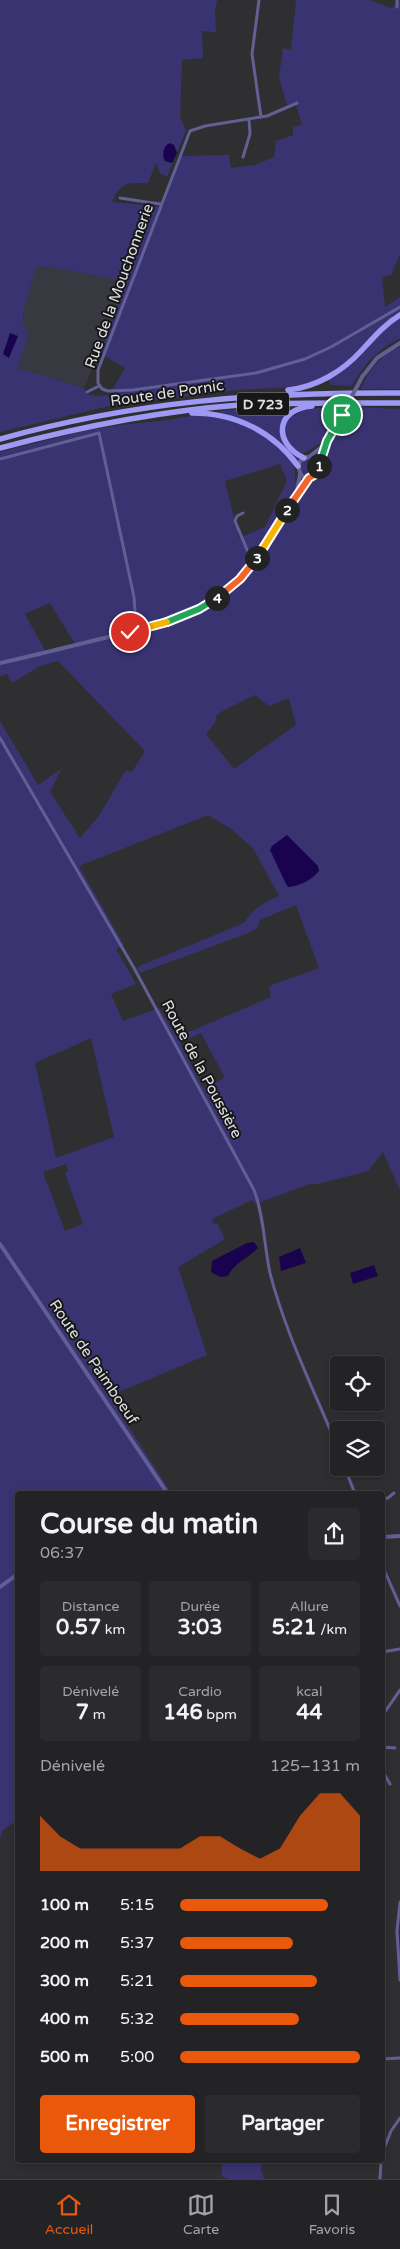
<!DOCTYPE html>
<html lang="fr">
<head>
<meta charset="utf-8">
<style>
	:root { --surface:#232326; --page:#2b2b2e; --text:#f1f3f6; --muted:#a3a4a7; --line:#404043; --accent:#ea580c }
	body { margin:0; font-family:"Varela Round",sans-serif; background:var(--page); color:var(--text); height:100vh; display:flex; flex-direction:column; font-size:19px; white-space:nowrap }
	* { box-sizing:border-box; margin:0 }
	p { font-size:16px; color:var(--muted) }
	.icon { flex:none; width:28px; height:28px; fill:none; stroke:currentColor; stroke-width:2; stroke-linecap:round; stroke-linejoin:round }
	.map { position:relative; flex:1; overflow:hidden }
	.details { position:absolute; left:15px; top:1491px; width:370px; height:672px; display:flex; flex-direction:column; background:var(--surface); border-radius:5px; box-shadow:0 2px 8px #0003,0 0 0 1px var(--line) }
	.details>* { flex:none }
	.buttons { position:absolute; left:330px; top:1356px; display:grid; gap:10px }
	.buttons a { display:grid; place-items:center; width:55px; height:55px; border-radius:5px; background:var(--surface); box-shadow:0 2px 8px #0003,0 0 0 1px var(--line); font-size:25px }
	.pin { position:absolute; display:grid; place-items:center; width:42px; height:42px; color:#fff; margin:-21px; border:2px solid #fff; border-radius:50%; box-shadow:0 1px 5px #0007 }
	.km { position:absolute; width:25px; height:25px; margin:-12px; border-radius:50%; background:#222; color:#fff; font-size:14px; line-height:25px; text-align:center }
	.round { display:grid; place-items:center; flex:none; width:52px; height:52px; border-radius:5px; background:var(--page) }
	.headline { display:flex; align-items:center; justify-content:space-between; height:85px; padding:0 25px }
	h1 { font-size:28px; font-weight:800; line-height:38px }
	.figures { display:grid; grid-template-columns:repeat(3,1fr); gap:8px; height:85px; padding:5px 25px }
	.figures div { display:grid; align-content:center; border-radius:5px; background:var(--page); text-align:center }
	.figures b { font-size:21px; font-weight:800 }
	.figures small { font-size:14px; font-weight:400 }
	.figures p { font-size:14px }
	.chart { height:140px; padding:10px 25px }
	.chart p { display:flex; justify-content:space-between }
	.chart svg { width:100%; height:90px; margin-top:5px; fill:var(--accent); opacity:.7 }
	.action { display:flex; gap:10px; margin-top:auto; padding:10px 25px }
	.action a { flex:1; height:58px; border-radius:5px; background:var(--accent); color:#fff; font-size:20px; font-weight:800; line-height:58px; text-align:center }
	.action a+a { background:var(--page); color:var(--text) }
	ul { padding:0 25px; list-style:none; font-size:16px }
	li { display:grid; grid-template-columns:80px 60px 1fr; align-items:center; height:38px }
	li i { height:12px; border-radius:6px; background:var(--accent) }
	.dock { display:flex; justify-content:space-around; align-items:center; height:70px; border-top:1px solid var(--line); background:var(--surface); font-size:14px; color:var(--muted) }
	.dock a { display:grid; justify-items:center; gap:2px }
	.dock .current { color:var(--accent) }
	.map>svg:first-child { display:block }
	.built { fill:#383840 }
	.green { fill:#3a3372; fill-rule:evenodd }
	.water { fill:#1a034e }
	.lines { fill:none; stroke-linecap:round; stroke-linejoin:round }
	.minor { stroke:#615f93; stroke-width:3 }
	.tertiary { stroke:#615f93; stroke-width:4 }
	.trunk { stroke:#9e99f4; stroke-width:5.5 }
	.tertiary-bridge { stroke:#615f93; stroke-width:4 }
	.split-1-casing { stroke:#fff; stroke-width:10 }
	.split-2-casing { stroke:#fff; stroke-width:10 }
	.split-3-casing { stroke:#fff; stroke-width:10 }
	.split-4-casing { stroke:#fff; stroke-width:10 }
	.split-5-casing { stroke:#fff; stroke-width:10 }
	.split-6-casing { stroke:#fff; stroke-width:10 }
	.split-1 { stroke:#22a559; stroke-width:6 }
	.split-2 { stroke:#f0652b; stroke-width:6 }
	.split-3 { stroke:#f5b400; stroke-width:6 }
	.split-4 { stroke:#f0652b; stroke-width:6 }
	.split-5 { stroke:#22a559; stroke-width:6 }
	.split-6 { stroke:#f5b400; stroke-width:6 }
	.labels { text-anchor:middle; stroke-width:4; stroke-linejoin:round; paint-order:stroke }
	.shield { fill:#171718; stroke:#a4a4a6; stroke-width:1 }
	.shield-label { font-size:14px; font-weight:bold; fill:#e1e1e3 }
	.street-label { font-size:15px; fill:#e1e1e3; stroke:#171718 }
</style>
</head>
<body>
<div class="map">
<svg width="400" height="2179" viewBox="0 0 400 2179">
	<rect width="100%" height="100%" fill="#2f2f32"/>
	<path class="built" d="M35,267L57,268L128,282L84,388L18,368L29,332L24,327L23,312Z"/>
	<g class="green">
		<path d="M0,0H217L215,13L216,32L202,31L203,58L182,60L180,117L186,130L177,153L174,145L167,144C163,150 162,155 165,161L173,163L167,177L160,173L156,163L148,183C127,183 121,181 112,202L163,207L181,156L229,155L231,168L255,165L274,157L276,141L293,135V127L302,125L295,102L287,105L279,78L283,48L291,50L296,0H369L392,8L400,0V254L391,275L382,277L385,307L400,297V338C377,350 364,364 352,386L331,385L326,375L314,381L293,387L237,390L109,406L0,432ZM36,267L57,268L127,282L100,353L125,368L109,395L97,396L86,394L84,388L18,368L29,332L24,327L23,312Z"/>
		<path d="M400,347V389H361C368,370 381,355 400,347Z"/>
		<path d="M288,407L295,416C304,405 327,409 340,408L322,442L303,454L294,467L296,487L271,527L278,531L309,484L320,478L323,471L320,460L351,407L400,409V1190L383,1152L368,1171L318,1184H310L255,1204L252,1200L212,1219L214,1224L217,1223L225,1239L178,1267L207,1355L109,1396L172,1494H18L17,1820L2,1831L0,1840V721L38,785L61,769L50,792L80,838L99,816L126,770L132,772L145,751L58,661L40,666L12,683L7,674L0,676V452L84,431L120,425L167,420L228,410ZM280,464L287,481L265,527L239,538L225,481ZM50,603L77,647L47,654L25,614ZM255,695L269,706L289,698L296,725L234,769L206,734L215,723L217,714ZM208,815L231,829L253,848L279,896C263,903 254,908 244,923L137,967L140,973L251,932L257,928L260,920L296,905L319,968L269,986L271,997L177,1037L159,1008L123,1021L111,994L136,984L116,949L124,945L79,866ZM201,1033L225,1078L203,1088L180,1043ZM91,1038L114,1137L56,1158L35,1063ZM66,1164L68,1171L65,1173L83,1224L65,1231L43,1172Z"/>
		<circle cx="308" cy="467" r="8"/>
		<path d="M222,2161H262L261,2170L264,2179H228L222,2176Z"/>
	</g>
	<g class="water">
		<path d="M170,143L174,145L177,153L172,163L165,161C162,155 163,146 170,143Z"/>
		<path d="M10,333L18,336L9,358L3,354Z"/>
		<path d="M287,835L318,866L319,871C311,880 301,886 288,887L286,884L270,850L272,846Z"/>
		<path d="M254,1242L258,1248C248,1258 234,1263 228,1276L220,1277L211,1272L212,1261L247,1243Z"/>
		<path d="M300,1248L306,1263L281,1271L279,1257Z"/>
		<path d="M374,1265L378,1276L353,1284L350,1273Z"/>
	</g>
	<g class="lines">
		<g class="minor">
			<path d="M259,0L252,54L261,117"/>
			<path d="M397,7V0"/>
			<path d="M297,103L267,116L205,126L190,131L98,370V383L102,389L108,391L133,390L256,373L305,359L331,347L400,307"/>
			<path d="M243,157L250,134L249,119"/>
			<path d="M120,198L160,204"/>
			<path d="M87,392L99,386"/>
			<path d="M0,459L99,433L134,597L135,611L130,632"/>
			<path d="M243,513L237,516L235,521L253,564"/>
			<path d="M0,738L134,968L254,1190C264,1216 264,1245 270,1273C286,1335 315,1392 339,1451"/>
			<path d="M345,1468L355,1494"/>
			<path d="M382,1499L388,1498L394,1493"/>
			<path d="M382,1565L400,1606"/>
			<path d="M382,1652L400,1649"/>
			<path d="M382,1716L400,1690"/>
			<path d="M382,1747L395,1748"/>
			<path d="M382,1770L390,1784"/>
			<path d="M400,1902L397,1931L400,1980"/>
			<path d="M382,2059L400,2058"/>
			<path d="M382,2154L391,2131L400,2118"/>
			<path d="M380,2179L381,2161"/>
		</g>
		<g class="tertiary">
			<path d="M362,377L377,358L400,343"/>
			<path d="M309,457L324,445"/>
			<path d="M319,466L314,459L307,457L300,461C295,472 306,485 316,475C320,470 320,459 322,453C327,439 335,427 342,415"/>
			<path d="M297,491L300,474"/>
			<path d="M0,663C32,656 64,648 96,640C148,628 202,618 240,578C269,549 284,510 309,478"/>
			<path d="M0,1244L168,1494"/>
			<path d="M382,1537L400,1536"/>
			<path d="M0,1587L18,1574"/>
		</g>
		<g class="trunk">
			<path d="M288,390C317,387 343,371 362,350C374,337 385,324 400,315"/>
			<path d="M192,413C235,413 272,431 298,466"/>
			<path d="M0,439C137,401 259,392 400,393"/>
			<path d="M0,448C79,427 158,411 240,405C293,402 347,403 400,403"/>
			<path d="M304,458C273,443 275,409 312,406"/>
		</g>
		<path class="tertiary-bridge" d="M342,415L362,377"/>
	</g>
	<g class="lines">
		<g class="split-1-casing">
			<path id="split-1" d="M319,466L327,441L342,415"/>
		</g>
		<g class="split-2-casing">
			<path id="split-2" d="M287,510L309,478L316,474L319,466"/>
		</g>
		<g class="split-3-casing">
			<path id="split-3" d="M257,558L287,510"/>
		</g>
		<g class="split-4-casing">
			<path id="split-4" d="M217,598L240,579L257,558"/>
		</g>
		<g class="split-5-casing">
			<path id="split-5" d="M167,622L199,609L217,598"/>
		</g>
		<g class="split-6-casing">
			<path id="split-6" d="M130,632L167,622"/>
		</g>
		<use href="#split-1" class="split-1"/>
		<use href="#split-2" class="split-2"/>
		<use href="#split-3" class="split-3"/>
		<use href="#split-4" class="split-4"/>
		<use href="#split-5" class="split-5"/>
		<use href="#split-6" class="split-6"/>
	</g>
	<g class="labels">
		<rect class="shield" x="237" y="392.5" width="52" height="23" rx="4"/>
		<g class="shield-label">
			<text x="263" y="409">D 723</text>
		</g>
		<g class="street-label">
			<text transform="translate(119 286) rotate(-70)" y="5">Rue de la Mouchonnerie</text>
			<text transform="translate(167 393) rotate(-8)" y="5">Route de Pornic</text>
			<text transform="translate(202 1069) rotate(62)" y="5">Route de la Poussière</text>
			<text transform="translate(94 1362) rotate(56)" y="5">Route de Paimboeuf</text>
		</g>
	</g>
</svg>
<div class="buttons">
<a><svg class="icon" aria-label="locate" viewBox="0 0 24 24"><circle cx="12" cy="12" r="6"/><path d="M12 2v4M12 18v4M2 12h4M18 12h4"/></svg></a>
<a><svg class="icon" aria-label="layers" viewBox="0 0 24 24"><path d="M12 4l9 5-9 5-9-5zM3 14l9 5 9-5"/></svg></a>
</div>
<div class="pin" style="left:342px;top:415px;background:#1e9e55"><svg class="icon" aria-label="arrive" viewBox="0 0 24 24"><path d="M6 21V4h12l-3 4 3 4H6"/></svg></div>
<div class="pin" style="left:130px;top:632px;background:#d93025"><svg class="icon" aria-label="check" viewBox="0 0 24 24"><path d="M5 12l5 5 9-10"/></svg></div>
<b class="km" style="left:319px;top:466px">1</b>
<b class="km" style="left:287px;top:510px">2</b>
<b class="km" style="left:257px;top:558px">3</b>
<b class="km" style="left:217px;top:598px">4</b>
<section class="details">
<div class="headline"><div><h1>Course du matin</h1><p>06:37</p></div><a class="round"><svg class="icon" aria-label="share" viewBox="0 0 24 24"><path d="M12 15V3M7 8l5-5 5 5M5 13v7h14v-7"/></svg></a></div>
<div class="figures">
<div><p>Distance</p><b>0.57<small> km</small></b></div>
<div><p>Durée</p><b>3:03</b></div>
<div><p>Allure</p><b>5:21<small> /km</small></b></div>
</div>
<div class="figures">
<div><p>Dénivelé</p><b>7<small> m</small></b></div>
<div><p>Cardio</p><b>146<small> bpm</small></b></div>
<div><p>kcal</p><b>44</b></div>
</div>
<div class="chart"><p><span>Dénivelé</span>125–131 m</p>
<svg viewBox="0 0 160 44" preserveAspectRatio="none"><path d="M0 44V17L10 27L20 33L30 33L40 33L50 33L60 33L70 33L80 27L90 27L100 33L110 38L120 33L130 17L140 6L150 6L160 17V44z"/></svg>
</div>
<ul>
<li><b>100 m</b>5:15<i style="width:82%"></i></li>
<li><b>200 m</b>5:37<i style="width:63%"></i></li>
<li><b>300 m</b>5:21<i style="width:76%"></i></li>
<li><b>400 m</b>5:32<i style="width:66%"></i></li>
<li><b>500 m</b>5:00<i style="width:100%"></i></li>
</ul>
<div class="action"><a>Enregistrer</a><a>Partager</a></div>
</section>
</div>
<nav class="dock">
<a class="current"><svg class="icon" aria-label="home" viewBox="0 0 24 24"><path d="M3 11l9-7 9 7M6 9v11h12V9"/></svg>Accueil</a>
<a><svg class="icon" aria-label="map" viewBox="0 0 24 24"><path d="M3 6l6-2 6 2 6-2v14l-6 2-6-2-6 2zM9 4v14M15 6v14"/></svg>Carte</a>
<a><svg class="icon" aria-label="saved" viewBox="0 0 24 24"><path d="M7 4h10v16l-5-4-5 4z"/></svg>Favoris</a>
</nav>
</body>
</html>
